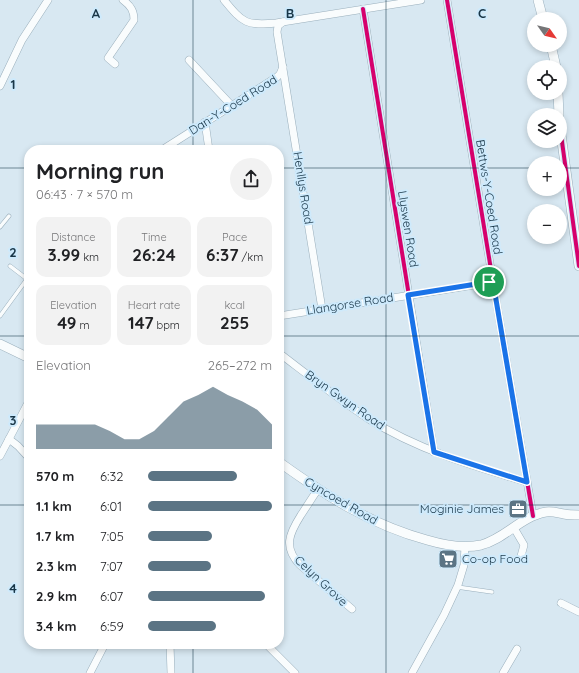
<!DOCTYPE html>
<html lang="en">
<head>
<meta charset="utf-8">
<style>
	:root { --surface:#fff; --page:#f2f2f2; --text:#202124; --muted:#757577; --accent:#5b7484 }
	body { margin:0; font-family:Quicksand,sans-serif; background:var(--page); color:var(--text); height:100vh; display:flex; flex-direction:column; font-size:15px; white-space:nowrap }
	* { box-sizing:border-box; margin:0 }
	p { font-size:13px; color:var(--muted) }
	.icon { flex:none; width:22px; height:22px; fill:none; stroke:currentColor; stroke-width:2; stroke-linecap:round; stroke-linejoin:round }
	.map { position:relative; flex:1; overflow:hidden }
	.details { position:absolute; left:24px; top:145px; width:260px; height:504px; display:flex; flex-direction:column; background:var(--surface); border-radius:16px; box-shadow:0 2px 6px #0003 }
	.details>* { flex:none }
	.needle { width:26px; rotate:124deg }
	.buttons { position:absolute; left:527px; top:12px; display:grid; gap:8px }
	.buttons a { display:grid; place-items:center; width:40px; height:40px; border-radius:50%; background:var(--surface); box-shadow:0 2px 6px #0003; font-size:20px }
	.pin { position:absolute; display:grid; place-items:center; width:34px; height:34px; color:#fff; margin:-17px; border:2px solid #fff; border-radius:50%; box-shadow:0 1px 4px #0007 }
	.round { display:grid; place-items:center; flex:none; width:42px; height:42px; border-radius:21px; background:var(--page) }
	.overview { display:flex; align-items:center; justify-content:space-between; height:68px; padding:0 12px }
	h1 { font-size:22px; font-weight:700; line-height:30px }
	.metrics { display:grid; grid-template-columns:repeat(3,1fr); gap:6px; height:68px; padding:4px 12px }
	.metrics div { display:grid; align-content:center; border-radius:10px; background:var(--page); text-align:center }
	.metrics b { font-size:17px; font-weight:700 }
	.metrics small { font-size:11px; font-weight:400 }
	.metrics p { font-size:11px }
	.chart { height:112px; padding:8px 12px }
	.chart p { display:flex; justify-content:space-between }
	.chart svg { width:100%; height:72px; margin-top:4px; fill:var(--accent); opacity:.7 }
	ul { padding:0 12px; list-style:none; font-size:13px }
	li { display:grid; grid-template-columns:64px 48px 1fr; align-items:center; height:30px }
	li i { height:10px; border-radius:5px; background:var(--accent) }
	.map>svg:first-child { display:block }
	.lines { fill:none; stroke-linecap:round; stroke-linejoin:round }
	.service-casing { stroke:#9aafbc; stroke-width:4.5 }
	.minor-casing { stroke:#9aafbc; stroke-width:8 }
	.tertiary-casing { stroke:#9aafbc; stroke-width:10 }
	.service { stroke:#f9fcfd; stroke-width:3.5 }
	.minor { stroke:#f9fcfd; stroke-width:7 }
	.tertiary { stroke:#f9fcfd; stroke-width:9 }
	.cycleway-casing { stroke:#ceeafc; stroke-width:6 }
	.cycleway { stroke:#d6006c; stroke-width:4 }
	.route-casing { stroke:#fff; stroke-width:8 }
	.route { stroke:#1a73e8; stroke-width:5 }
	.grid { fill:none; stroke:#183648; stroke-width:1; stroke-opacity:0.55 }
	.labels { text-anchor:middle; stroke-width:4; stroke-linejoin:round; paint-order:stroke }
	.street-label { font-size:12px; fill:#183648; stroke:#ceeafc }
	.poi-label { font-size:12px; fill:#183648; stroke:#ceeafc; text-anchor:end }
	.grid-label { font-size:13px; text-anchor:middle; font-weight:bold; fill:#183648; stroke:#ceeafc; stroke-width:4; stroke-linejoin:round; paint-order:stroke }
</style>
</head>
<body>
<div class="map">
<svg width="579" height="673" viewBox="0 0 579 673">
	<rect width="100%" height="100%" fill="#d8e8f2"/>
	<g class="lines">
		<g class="service-casing">
			<g id="service">
				<path d="M0,227L9,216"/>
				<path d="M0,316L27,279L10,266"/>
				<path d="M457,587L492,592"/>
			</g>
		</g>
		<g class="minor-casing">
			<g id="minor">
				<path d="M224,0C243,23 246,26 276,23L421,0"/>
				<path d="M447,0L493,282L533,516"/>
				<path d="M363,9L434,452"/>
				<path d="M283,22L278,26L277,32L322,309"/>
				<path d="M189,60L232,106"/>
				<path d="M115,64L108,58L134,20C134,11 131,6 123,0"/>
				<path d="M0,86L22,40L48,0"/>
				<path d="M205,122L209,150"/>
				<path d="M162,150L277,77L280,74L283,67"/>
				<path d="M279,316L493,282"/>
				<path d="M279,353C308,375 337,398 367,418C416,449 472,466 527,482"/>
				<path d="M9,439L18,446L29,458"/>
				<path d="M0,456L29,401"/>
				<path d="M318,489C312,498 307,506 301,515C289,534 283,547 300,565L352,609"/>
				<path d="M514,528L524,545L521,556"/>
				<path d="M561,603L579,612"/>
				<path d="M170,644L171,673"/>
				<path d="M266,644L295,673"/>
				<path d="M90,673L105,644"/>
				<path d="M412,673L444,615L458,585L464,565L465,546"/>
				<path d="M503,673L517,649"/>
			</g>
		</g>
		<g class="tertiary-casing">
			<g id="tertiary">
				<path d="M538,0L543,19"/>
				<path d="M551,45L556,67"/>
				<path d="M558,93L559,115"/>
				<path d="M560,127L579,266"/>
				<path d="M0,344L29,358"/>
				<path d="M279,462C325,495 371,525 427,540C444,545 463,549 481,545C505,539 521,516 546,512C552,511 558,513 564,514C569,515 574,515 579,515"/>
			</g>
		</g>
		<use href="#service" class="service"/>
		<use href="#minor" class="minor"/>
		<use href="#tertiary" class="tertiary"/>
		<g class="cycleway-casing">
			<g id="cycleway">
				<path d="M447,0L493,282L533,516"/>
				<path d="M363,9L434,452"/>
				<path d="M560,127L579,266"/>
			</g>
		</g>
		<use href="#cycleway" class="cycleway"/>
	</g>
	<g class="lines">
		<g class="route-casing">
			<path id="route" d="M489,282H493L527,482L434,452L408,295Z"/>
		</g>
		<use href="#route" class="route"/>
	</g>
	<path class="grid" d="M193,0V150M386,0V673M0,168H29M279,168H534M560,168H579M0,336H29M279,336H579M0,505H29M279,505H579M193,644V673"/>
	<defs>
		<g id="office-square" transform="scale(1)"><rect x="-9" y="-9" width="18" height="18" rx="4" fill="#5b7484" stroke="#ceeafc"/><path d="M-6-3h4V-5.5h4V-3h4V5H-6ZM-1-4.5V-3h2v-1.5ZM-6 0V1H6V0Z" fill="#fff"/></g>
		<g id="supermarket-square" transform="scale(1)"><rect x="-9" y="-9" width="18" height="18" rx="4" fill="#5b7484" stroke="#ceeafc"/><path d="M-6-5.5h2.5l.6 2H6L4.5 2H-2.5L-4.4-4H-6ZM-1.5 3.2a1.3 1.3 0 1 0 .1 0ZM3 3.2a1.3 1.3 0 1 0 .1 0Z" fill="#fff"/></g>
	</defs>
	<g fill-rule="evenodd">
		<use href="#office-square" x="518" y="509"/>
		<use href="#supermarket-square" x="448" y="559"/>
	</g>
	<g class="labels">
		<g class="street-label">
			<text transform="translate(233 105) rotate(-32)" y="4">Dan-Y-Coed Road</text>
			<text transform="translate(303 188) rotate(81)" y="4">Henllys Road</text>
			<text transform="translate(489 197) rotate(81)" y="4">Bettws-Y-Coed Road</text>
			<text transform="translate(408 229) rotate(81)" y="4">Llyswen Road</text>
			<text transform="translate(350 304) rotate(-9)" y="4">Llangorse Road</text>
			<text transform="translate(345 400) rotate(35)" y="4">Bryn Gwyn Road</text>
			<text transform="translate(341 501) rotate(30)" y="4">Cyncoed Road</text>
			<text transform="translate(321 581) rotate(43)" y="4">Celyn Grove</text>
		</g>
		<g class="poi-label">
			<text x="504" y="513">Moginie James</text>
			<text x="462" y="563" text-anchor="start">Co-op Food</text>
		</g>
	</g>
	<g class="grid-label">
		<text x="96" y="18">A</text>
		<text x="290" y="18">B</text>
		<text x="482" y="18">C</text>
		<text x="13" y="89">1</text>
		<text x="13" y="257">2</text>
		<text x="13" y="425">3</text>
		<text x="13" y="593">4</text>
	</g>
</svg>
<div class="buttons">
<a><svg class="needle" viewBox="-14 -14 28 28"><path d="M0-13l5 13h-10z" fill="#e53935"/><path d="M0 13l5-13h-10z" fill="#757577"/></svg></a>
<a><svg class="icon" aria-label="locate" viewBox="0 0 24 24"><circle cx="12" cy="12" r="6"/><path d="M12 2v4M12 18v4M2 12h4M18 12h4"/></svg></a>
<a><svg class="icon" aria-label="layers" viewBox="0 0 24 24"><path d="M12 4l9 5-9 5-9-5zM3 14l9 5 9-5"/></svg></a>
<a>+</a>
<a>−</a>
</div>
<div class="pin" style="left:489px;top:282px;background:#1e9e55"><svg class="icon" aria-label="arrive" viewBox="0 0 24 24"><path d="M6 21V4h12l-3 4 3 4H6"/></svg></div>
<section class="details">
<div class="overview"><div><h1>Morning run</h1><p>06:43 · 7 × 570 m</p></div><a class="round"><svg class="icon" aria-label="share" viewBox="0 0 24 24"><path d="M12 15V3M7 8l5-5 5 5M5 13v7h14v-7"/></svg></a></div>
<div class="metrics">
<div><p>Distance</p><b>3.99<small> km</small></b></div>
<div><p>Time</p><b>26:24</b></div>
<div><p>Pace</p><b>6:37<small> /km</small></b></div>
</div>
<div class="metrics">
<div><p>Elevation</p><b>49<small> m</small></b></div>
<div><p>Heart rate</p><b>147<small> bpm</small></b></div>
<div><p>kcal</p><b>255</b></div>
</div>
<div class="chart"><p><span>Elevation</span>265–272 m</p>
<svg viewBox="0 0 160 44" preserveAspectRatio="none"><path d="M0 44V29L10 29L20 29L30 29L40 29L50 33L60 38L70 38L80 33L90 24L100 15L110 11L120 6L130 11L140 15L150 20L160 29V44z"/></svg>
</div>
<ul>
<li><b>570 m</b>6:32<i style="width:72%"></i></li>
<li><b>1.1 km</b>6:01<i style="width:100%"></i></li>
<li><b>1.7 km</b>7:05<i style="width:52%"></i></li>
<li><b>2.3 km</b>7:07<i style="width:51%"></i></li>
<li><b>2.9 km</b>6:07<i style="width:94%"></i></li>
<li><b>3.4 km</b>6:59<i style="width:55%"></i></li>
</ul>
</section>
</div>
</body>
</html>
